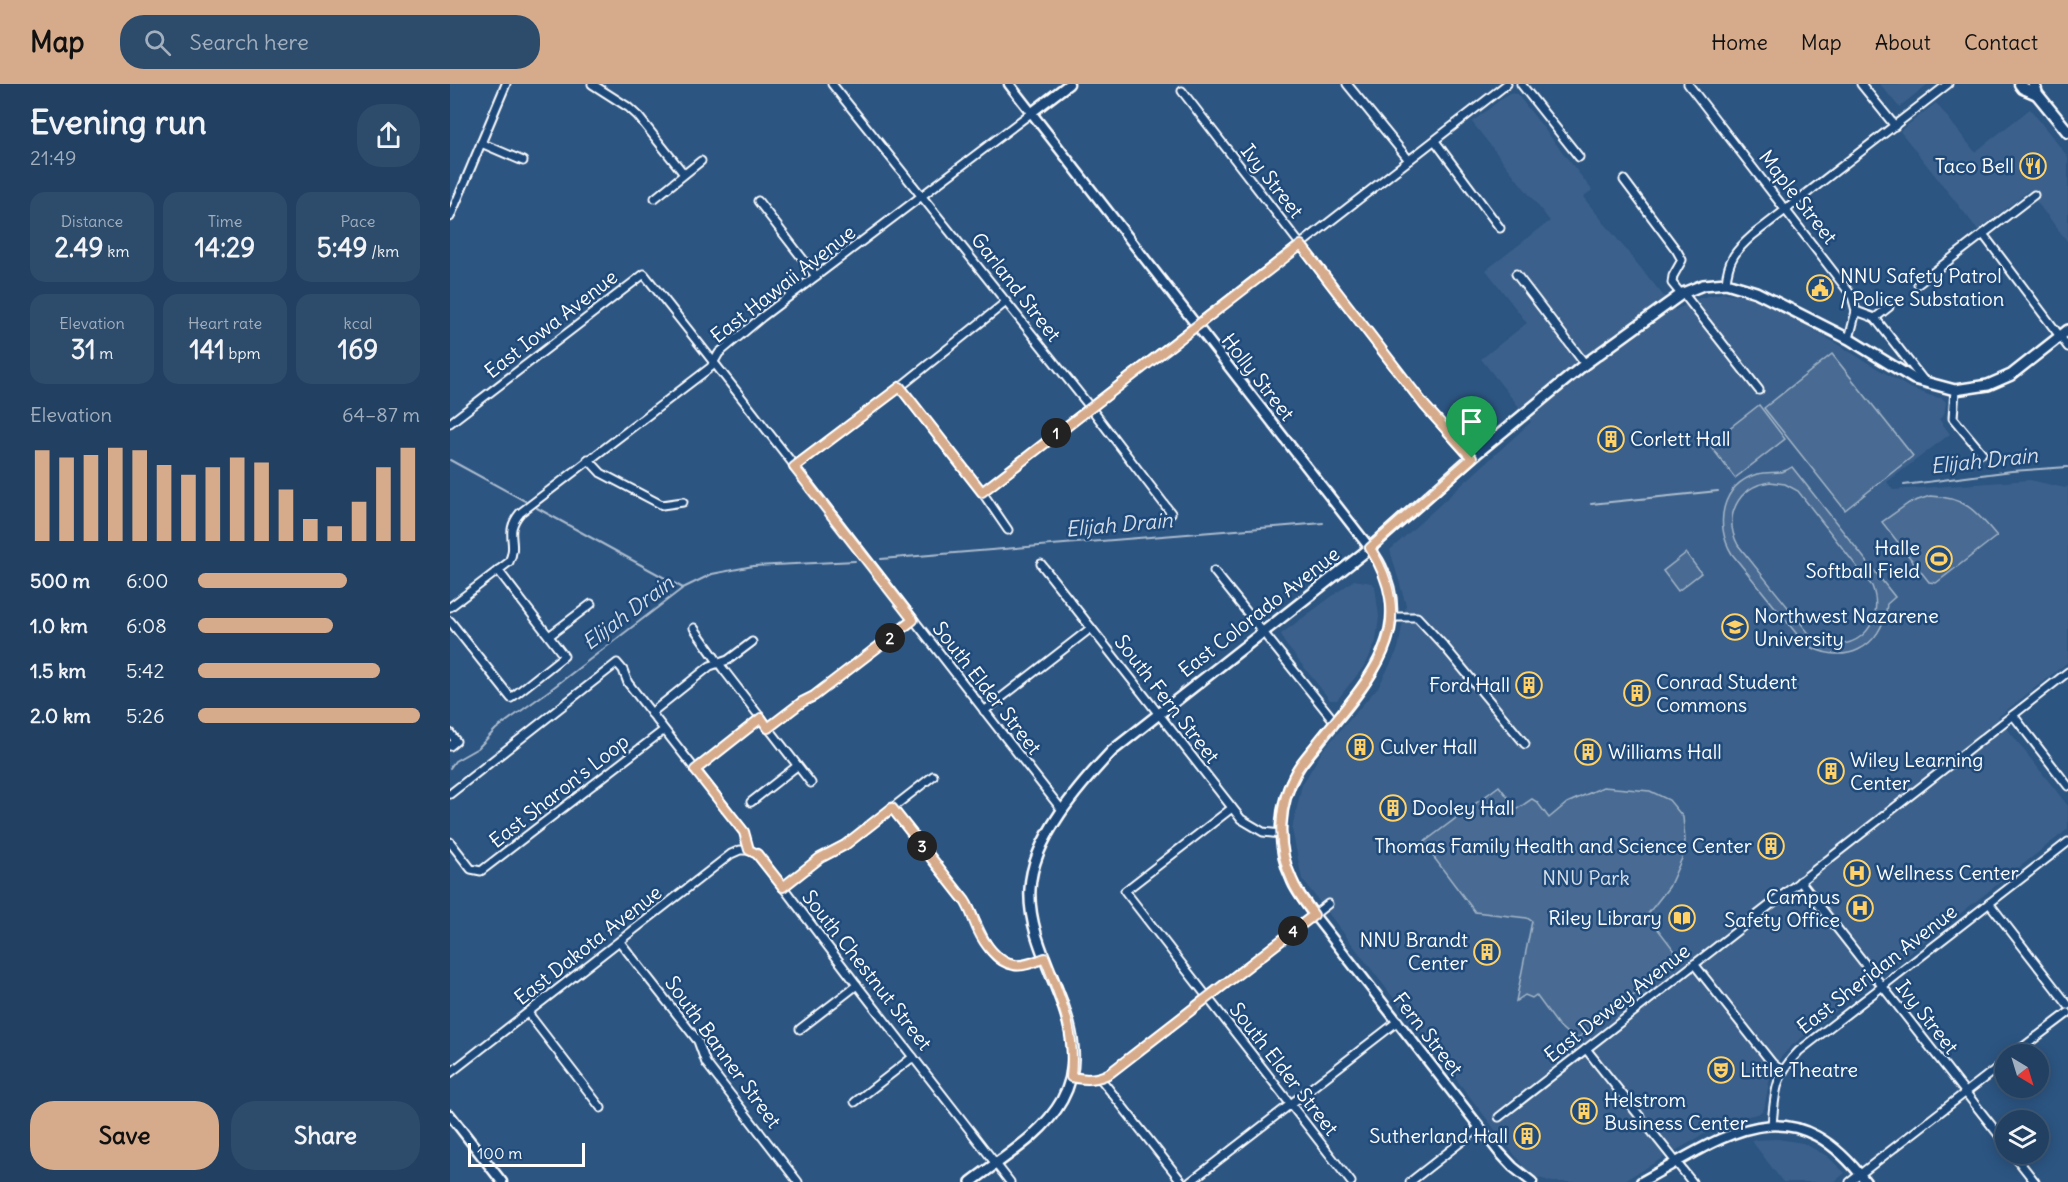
<!DOCTYPE html>
<html lang="en">
<head>
<meta charset="utf-8">
<style>
	:root { --surface:#214062; --page:#2d4b6b; --text:#f1f3f6; --muted:#a2afbe; --line:#3e5977; --accent:#d6ab8b }
	body { margin:0; font-family:Delius,sans-serif; background:var(--page); color:var(--text); height:100vh; display:flex; flex-direction:column; font-size:22px; white-space:nowrap }
	* { box-sizing:border-box; margin:0 }
	p { font-size:20px; color:var(--muted) }
	.icon { flex:none; width:33px; height:33px; fill:none; stroke:currentColor; stroke-width:2; stroke-linecap:round; stroke-linejoin:round }
	.map { position:relative; flex:1; overflow:hidden }
	.drawer { display:flex; flex-direction:column; background:var(--surface); width:450px }
	.drawer>* { flex:none }
	.needle { width:39px; rotate:142deg }
	.buttons { position:absolute; left:1545px; top:960px; display:grid; gap:12px }
	.buttons a { display:grid; place-items:center; width:54px; height:54px; border-radius:50%; background:var(--surface); box-shadow:0 3px 15px #0003,0 0 0 2px var(--line); font-size:30px }
	.scale { position:absolute; left:18px; bottom:15px; width:117px; box-sizing:border-box; padding-left:6px; border:3px solid #fff; border-top:0; font-size:16px; line-height:21px; white-space:nowrap; color:#fff; -webkit-text-stroke:4px #1f4a7a; paint-order:stroke }
	.pin { position:absolute; display:grid; place-items:center; width:51px; height:51px; color:#fff; margin:-62px -26px; border-radius:50% 50% 50% 0; rotate:-45deg; box-shadow:0 0 6px #0007 }
	.pin .icon { rotate:45deg }
	.km { position:absolute; width:30px; height:30px; margin:-15px; border-radius:50%; background:#222; color:#fff; font-size:16px; line-height:30px; text-align:center }
	.round { display:grid; place-items:center; flex:none; width:63px; height:63px; border-radius:24px; background:var(--page) }
	.summary { display:flex; align-items:center; justify-content:space-between; height:102px; padding:0 30px }
	h1 { font-size:33px; font-weight:700; line-height:45px }
	.metrics { display:grid; grid-template-columns:repeat(3,1fr); gap:9px; height:102px; padding:6px 30px }
	.metrics div { display:grid; align-content:center; border-radius:15px; background:var(--page); text-align:center }
	.metrics b { font-size:26px; font-weight:700 }
	.metrics small { font-size:16px; font-weight:400 }
	.metrics p { font-size:16px }
	.chart { height:168px; padding:12px 30px }
	.chart p { display:flex; justify-content:space-between }
	.chart svg { width:100%; height:108px; margin-top:6px; stroke:var(--accent); stroke-width:6 }
	.action { display:flex; gap:12px; margin-top:auto; padding:12px 30px }
	.action a { flex:1; height:69px; border-radius:24px; background:var(--accent); color:#111; font-size:24px; font-weight:700; line-height:69px; text-align:center }
	.action a+a { background:var(--page); color:var(--text) }
	ul { padding:0 30px; list-style:none; font-size:20px }
	li { display:grid; grid-template-columns:96px 72px 1fr; align-items:center; height:45px }
	li i { height:15px; border-radius:8px; background:var(--accent) }
	header { display:flex; align-items:center; gap:36px; box-sizing:border-box; height:84px; padding:0 30px; background:var(--accent); color:#111 }
	header strong { font-size:28px }
	nav { display:flex; gap:33px; margin-inline-start:auto; font-size:21px }
	.search { width:420px; height:54px; background:var(--page); display:flex; align-items:center; gap:15px; box-sizing:border-box; padding:0 21px; border-radius:24px; color:var(--muted); font-size:22px }
	main { display:flex; flex:1; min-height:0 }
	.map>svg:first-child { display:block }
	.built { fill:#3b618b }
	.green { fill:#486b92; stroke:#a4b5c8; stroke-width:1.5; fill-rule:evenodd }
	.lines { fill:none; stroke-linecap:round; stroke-linejoin:round }
	.stream { stroke:#acbcce; stroke-width:2 }
	.minor-casing { stroke:#fff; stroke-width:11 }
	.tertiary-casing { stroke:#fff; stroke-width:13 }
	.secondary-casing { stroke:#fff; stroke-width:14 }
	.primary-casing { stroke:#fff; stroke-width:15 }
	.minor { stroke:#1f4a7a; stroke-width:7 }
	.tertiary { stroke:#1f4a7a; stroke-width:8 }
	.secondary { stroke:#1f4a7a; stroke-width:9 }
	.primary { stroke:#1f4a7a; stroke-width:10 }
	.route-casing { stroke:#fff; stroke-width:12 }
	.route { stroke:#d6ab8b; stroke-width:8 }
	.labels { text-anchor:middle; stroke-width:5; stroke-linejoin:round; paint-order:stroke }
	.poi-label { font-size:20px; fill:#fff; stroke:#1f4a7a; text-anchor:start }
	.street-label { font-size:20px; fill:#fff; stroke:#1f4a7a }
	.park-label { font-size:20px; fill:#dae1e9; stroke:#1f4a7a }
	.water-label { font-size:21px; font-style:italic; fill:#d5dde6; stroke:#1f4a7a }
</style>
</head>
<body>
<header>
<strong>Map</strong>
<div class="search"><svg class="icon" aria-label="search" viewBox="0 0 24 24"><circle cx="10" cy="10" r="6"/><path d="M15 15l6 6"/></svg>Search here</div>
<nav><a>Home</a><a>Map</a><a>About</a><a>Contact</a></nav>
</header>
<main>
<section class="drawer">
<div class="summary"><div><h1>Evening run</h1><p>21:49</p></div><a class="round"><svg class="icon" aria-label="share" viewBox="0 0 24 24"><path d="M12 15V3M7 8l5-5 5 5M5 13v7h14v-7"/></svg></a></div>
<div class="metrics">
<div><p>Distance</p><b>2.49<small> km</small></b></div>
<div><p>Time</p><b>14:29</b></div>
<div><p>Pace</p><b>5:49<small> /km</small></b></div>
</div>
<div class="metrics">
<div><p>Elevation</p><b>31<small> m</small></b></div>
<div><p>Heart rate</p><b>141<small> bpm</small></b></div>
<div><p>kcal</p><b>169</b></div>
</div>
<div class="chart"><p><span>Elevation</span>64–87 m</p>
<svg viewBox="0 0 160 44" preserveAspectRatio="none"><path d="M5 44V7M15 44V10M25 44V9M35 44V6M45 44V7M55 44V13M65 44V17M75 44V14M85 44V10M95 44V12M105 44V23M115 44V35M125 44V38M135 44V28M145 44V14M155 44V6"/></svg>
</div>
<ul>
<li><b>500 m</b>6:00<i style="width:67%"></i></li>
<li><b>1.0 km</b>6:08<i style="width:61%"></i></li>
<li><b>1.5 km</b>5:42<i style="width:82%"></i></li>
<li><b>2.0 km</b>5:26<i style="width:100%"></i></li>
</ul>
<div class="action"><a>Save</a><a>Share</a></div>
</section>
<div class="map">
<svg width="1618" height="1098" viewBox="0 0 1618 1098">
	<rect width="100%" height="100%" fill="#2c5582"/>
	<filter id="ink" filterUnits="userSpaceOnUse"><feTurbulence type="fractalNoise" baseFrequency=".0167" numOctaves="2"/><feDisplacementMap in="SourceGraphic" scale="12" xChannelSelector="R" yChannelSelector="G"/><feConvolveMatrix kernelMatrix="1 2 1 2 8 2 1 2 1" color-interpolation-filters="sRGB"/></filter>
	<g filter="url(#ink)">
		<g class="built">
			<path d="M1430,0H1478L1449,23Z"/>
			<path d="M1059,9L1067,10L1142,106L1133,113L1225,226L1250,214L1272,209L1294,211L1314,216L1458,303L1484,313L1492,314L1496,318L1494,331L1489,335L1500,350L1437,398L1443,406L1580,396L1615,404L1618,402V578L1548,633L1618,722V745L1340,963L1318,988L1320,994L1314,1025L1308,1030L1289,1034L1263,1045L1175,1096L1162,1098H1102L1080,1091L852,795L842,745L852,701L873,666L929,602L948,565L956,521L940,466L1081,338L1031,275L1077,239L1036,186L1100,137L1022,38Z"/>
			<path d="M1486,19L1525,68L1580,25L1618,73V158L1578,107L1528,146L1450,47Z"/>
			<path d="M904,496L922,499L925,502L929,533L926,557L916,580L887,616H880L834,558L831,550Z"/>
			<path d="M1328,1055L1353,1059L1377,1072L1395,1089L1384,1098H1333L1301,1056Z"/>
		</g>
		<g class="green">
			<path d="M1382,270L1463,372L1395,426L1314,324Z"/>
			<path d="M1309,321L1335,355L1285,394L1259,360Z"/>
			<path d="M1342,383L1445,513L1437,520C1433,565 1392,584 1354,559L1282,470C1264,441 1271,401 1307,390C1322,386 1329,392 1342,383ZM1320,398L1335,400L1348,407L1422,502C1438,544 1399,576 1361,552L1288,461C1273,433 1287,403 1320,398Z"/>
			<path d="M1480,412C1515,413 1526,427 1547,452L1486,499L1479,498L1432,438L1459,419Z"/>
			<path d="M1236,469L1251,489L1228,507L1213,487Z"/>
			<path d="M1049,702L1067,725L1082,715L1087,718L1099,734L1117,719L1153,703L1200,707L1219,716L1233,733L1235,756L1233,772L1219,803L1197,831L1231,875L1125,956L1108,941L1086,911L1082,914L1075,911L1066,917L1082,837L1077,834L1025,828L973,759Z"/>
		</g>
		<g class="lines">
			<g class="stream">
				<path d="M0,376L75,417"/>
				<path d="M1454,401L1562,387L1618,383"/>
				<path d="M1141,420L1268,407"/>
				<path d="M87,424L233,504"/>
				<path d="M431,475L873,439"/>
				<path d="M0,684L5,677L28,664L46,645L100,606L233,504L262,490L303,482L405,477"/>
			</g>
			<g class="minor-casing">
				<g id="minor">
					<path d="M142,0L178,23L188,32L234,90"/>
					<path d="M382,0L640,323L721,429"/>
					<path d="M897,0L959,76"/>
					<path d="M1071,0L1129,73"/>
					<path d="M1238,0L1402,212L1406,227L1399,255"/>
					<path d="M1411,0L1445,42"/>
					<path d="M732,7L975,322L1021,374"/>
					<path d="M985,57L1050,144"/>
					<path d="M31,59L73,77"/>
					<path d="M1174,96L1227,167L1232,176L1223,192L1222,199L1231,210"/>
					<path d="M205,114L251,77"/>
					<path d="M308,117L366,192"/>
					<path d="M0,133L56,0"/>
					<path d="M1533,150L1618,263"/>
					<path d="M1066,190L1135,280"/>
					<path d="M1276,199C1278,175 1286,166 1303,151L1498,0"/>
					<path d="M1468,200L1584,111"/>
					<path d="M1233,209L1309,306"/>
					<path d="M1406,227L1425,234L1439,223"/>
					<path d="M1425,234L1474,297"/>
					<path d="M450,303L532,408L558,446"/>
					<path d="M1505,306L1503,334L1532,369"/>
					<path d="M0,339L194,190C335,367 472,548 612,726"/>
					<path d="M138,375L151,389L212,421L233,418"/>
					<path d="M344,383L450,303L556,218"/>
					<path d="M532,408L1057,0"/>
					<path d="M591,480L791,735L813,748L831,750"/>
					<path d="M764,487L885,638"/>
					<path d="M0,523L59,478C69,457 53,450 70,429L261,283L269,269L312,233L581,29"/>
					<path d="M942,533H967L994,562L1075,660"/>
					<path d="M0,537L61,614L114,572L48,486"/>
					<path d="M244,544L273,585L361,699"/>
					<path d="M99,552L141,520"/>
					<path d="M534,627L641,544"/>
					<path d="M201,629L260,582L278,576L302,558"/>
					<path d="M1563,631L1618,702"/>
					<path d="M318,644L352,618L364,612L463,536"/>
					<path d="M0,649L6,657L0,662"/>
					<path d="M245,686L311,634"/>
					<path d="M0,710L167,579L173,586L178,599L294,748L299,766L307,770L333,803L407,901L560,1098"/>
					<path d="M301,718L347,682"/>
					<path d="M442,724L515,817C528,836 535,877 564,881C574,883 586,877 595,874"/>
					<path d="M782,724L675,807L901,1098"/>
					<path d="M0,758L21,785L31,787L214,646"/>
					<path d="M1350,797L1556,1060"/>
					<path d="M333,803L370,774L395,761L483,692"/>
					<path d="M1539,819L1618,921"/>
					<path d="M170,858L248,957L256,979L348,1098"/>
					<path d="M1244,880L1322,979L1332,987"/>
					<path d="M78,929L151,1024"/>
					<path d="M350,945L407,901"/>
					<path d="M1136,965L1242,1098"/>
					<path d="M1564,970L1618,929"/>
					<path d="M0,989L281,770L290,766H299"/>
					<path d="M621,993C636,996 647,996 660,989L878,820"/>
					<path d="M650,994L732,1098"/>
					<path d="M405,1018L463,973"/>
					<path d="M1049,1033L1618,588"/>
					<path d="M1322,1041C1325,1008 1325,991 1349,967L1618,758"/>
					<path d="M1563,1070L1585,1098"/>
					<path d="M740,1098L948,937"/>
					<path d="M960,1098L1030,1043"/>
					<path d="M1400,1098L1556,977"/>
				</g>
			</g>
			<g class="tertiary-casing">
				<g id="tertiary">
					<path d="M559,0L905,445C914,457 925,469 931,482C967,553 906,610 866,662C859,670 852,678 847,687C828,720 825,762 842,797C847,809 857,820 864,831L1049,1068L1063,1083L1082,1098"/>
					<path d="M581,29L619,0"/>
					<path d="M0,1031L52,1098"/>
					<path d="M1191,1098C1277,1051 1340,998 1416,1098"/>
				</g>
			</g>
			<g class="secondary-casing">
				<path id="secondary" d="M521,1098C552,1074 593,1051 612,1016C651,944 576,878 580,805C582,755 630,701 662,667L920,464L1021,374L1135,280L1233,209L1253,201L1276,199L1306,208L1399,255L1464,295L1505,306L1538,301L1561,291L1618,246"/>
			</g>
			<g class="primary-casing">
				<g id="primary">
					<path d="M1570,0L1573,4L1587,10"/>
					<path d="M1584,0L1587,10L1618,48"/>
				</g>
			</g>
			<use href="#minor" class="minor"/>
			<use href="#tertiary" class="tertiary"/>
			<use href="#secondary" class="secondary"/>
			<use href="#primary" class="primary"/>
		</g>
	</g>
	<g class="lines" filter="url(#ink)">
		<g class="route-casing">
			<path id="route" d="M851,161L975,322L1022,374L920,464C972,547 919,594 869,657C862,667 853,676 847,686C828,719 826,762 842,796C847,809 856,820 864,831L660,989C647,996 636,996 621,993C626,945 611,917 595,874C586,877 574,883 564,881C548,879 534,859 528,846C523,836 521,826 515,817L442,724L395,761L370,774L333,803L307,770L299,766L294,748L245,686L311,634L318,644L352,618L364,612L463,536L344,383L450,303L532,408Z"/>
		</g>
		<use href="#route" class="route"/>
	</g>
	<defs>
		<g id="restaurant-ring" transform="scale(1.35)"><circle r="9.5" fill="#1f4a7a" stroke="#ffd166" stroke-width="1.5"/><path d="M-5-6h1v4h1v-4h1v4h1v-4h1v5L-1.5 .5V6h-2V.5L-5-1ZM5-6V6H3V1.5H1.5Q1.5-4 5-6Z" fill="#ffd166"/></g>
		<g id="civic-ring" transform="scale(1.35)"><circle r="9.5" fill="#1f4a7a" stroke="#ffd166" stroke-width="1.5"/><path d="M-.6-6.5H3V-4.5H.6V-3L4-1V1h2V6H-6V1h2V-1L-.6-3ZM-1.2 2.5V6h2.4V2.5Z" fill="#ffd166"/></g>
		<g id="building-ring" transform="scale(1.35)"><circle r="9.5" fill="#1f4a7a" stroke="#ffd166" stroke-width="1.5"/><path d="M-4-6H4V6H1V3H-1V6H-4ZM-2.5-4.3h1.7v1.8h-1.7ZM.8-4.3h1.7v1.8H.8ZM-2.5-1h1.7V.8h-1.7ZM.8-1h1.7V.8H.8Z" fill="#ffd166"/></g>
		<g id="stadium-ring" transform="scale(1.35)"><circle r="9.5" fill="#1f4a7a" stroke="#ffd166" stroke-width="1.5"/><path d="M0-5a6.5 5 0 1 0 0 10a6.5 5 0 1 0 0-10ZM-3.5-1.8h7v3.6h-7Z" fill="#ffd166"/></g>
		<g id="university-ring" transform="scale(1.35)"><circle r="9.5" fill="#1f4a7a" stroke="#ffd166" stroke-width="1.5"/><path d="M0-5L7-2L0 1L-7-2ZM-4 1L0 2.5L4 1V4Q0 6-4 4Z" fill="#ffd166"/></g>
		<g id="hospital-ring" transform="scale(1.35)"><circle r="9.5" fill="#1f4a7a" stroke="#ffd166" stroke-width="1.5"/><path d="M-5-5h3v3.5h4V-5h3V5h-3V1.5h-4V5h-3Z" fill="#ffd166"/></g>
		<g id="library-ring" transform="scale(1.35)"><circle r="9.5" fill="#1f4a7a" stroke="#ffd166" stroke-width="1.5"/><path d="M-6-4Q-3-5.5-.7-3.5V5Q-3 3-6 4ZM6-4Q3-5.5 .7-3.5V5Q3 3 6 4Z" fill="#ffd166"/></g>
		<g id="theatre-ring" transform="scale(1.35)"><circle r="9.5" fill="#1f4a7a" stroke="#ffd166" stroke-width="1.5"/><path d="M-5-5.5Q0-4 5-5.5V0Q5 5 0 6Q-5 5-5 0ZM-3.3-2.5H-1v1.5H-3.3ZM1-2.5H3.3v1.5H1ZM-2.8 1Q0 5.5 2.8 1Z" fill="#ffd166"/></g>
	</defs>
	<g fill-rule="evenodd">
		<use href="#restaurant-ring" x="1583" y="82"/>
		<use href="#civic-ring" x="1370" y="204"/>
		<use href="#building-ring" x="1161" y="355"/>
		<use href="#stadium-ring" x="1489" y="475"/>
		<use href="#university-ring" x="1285" y="543"/>
		<use href="#building-ring" x="1079" y="601"/>
		<use href="#building-ring" x="1187" y="609"/>
		<use href="#building-ring" x="910" y="663"/>
		<use href="#building-ring" x="1138" y="668"/>
		<use href="#building-ring" x="1381" y="687"/>
		<use href="#building-ring" x="943" y="724"/>
		<use href="#building-ring" x="1321" y="762"/>
		<use href="#hospital-ring" x="1407" y="789"/>
		<use href="#hospital-ring" x="1410" y="824"/>
		<use href="#library-ring" x="1232" y="834"/>
		<use href="#building-ring" x="1037" y="868"/>
		<use href="#theatre-ring" x="1271" y="986"/>
		<use href="#building-ring" x="1134" y="1027"/>
		<use href="#building-ring" x="1077" y="1052"/>
	</g>
	<g class="labels">
		<g class="poi-label">
			<text x="1564" y="89" text-anchor="end">Taco Bell</text>
			<text x="1390" y="199">NNU Safety Patrol<tspan x="1390" dy="23">/ Police Substation</tspan></text>
			<text x="1180" y="362">Corlett Hall</text>
			<text x="1470" y="471" text-anchor="end">Halle<tspan x="1470" dy="23">Softball Field</tspan></text>
			<text x="1304" y="539">Northwest Nazarene<tspan x="1304" dy="23">University</tspan></text>
			<text x="1206" y="605">Conrad Student<tspan x="1206" dy="23">Commons</tspan></text>
			<text x="1060" y="608" text-anchor="end">Ford Hall</text>
			<text x="930" y="670">Culver Hall</text>
			<text x="1158" y="675">Williams Hall</text>
			<text x="1400" y="683">Wiley Learning<tspan x="1400" dy="23">Center</tspan></text>
			<text x="962" y="731">Dooley Hall</text>
			<text x="1302" y="769" text-anchor="end">Thomas Family Health and Science Center</text>
			<text x="1426" y="796">Wellness Center</text>
			<text x="1390" y="820" text-anchor="end">Campus<tspan x="1390" dy="23">Safety Office</tspan></text>
			<text x="1212" y="841" text-anchor="end">Riley Library</text>
			<text x="1018" y="863" text-anchor="end">NNU Brandt<tspan x="1018" dy="23">Center</tspan></text>
			<text x="1290" y="993">Little Theatre</text>
			<text x="1154" y="1023">Helstrom<tspan x="1154" dy="23">Business Center</tspan></text>
			<text x="1058" y="1059" text-anchor="end">Sutherland Hall</text>
		</g>
		<g class="street-label">
			<text transform="translate(822 97) rotate(52)" y="7">Ivy Street</text>
			<text transform="translate(1348 113) rotate(52)" y="7">Maple Street</text>
			<text transform="translate(333 200) rotate(-38)" y="7">East Hawaii Avenue</text>
			<text transform="translate(566 203) rotate(52)" y="7">Garland Street</text>
			<text transform="translate(101 240) rotate(-38)" y="7">East Iowa Avenue</text>
			<text transform="translate(808 293) rotate(52)" y="7">Holly Street</text>
			<text transform="translate(809 528) rotate(-38)" y="7">East Colorado Avenue</text>
			<text transform="translate(537 604) rotate(52)" y="7">South Elder Street</text>
			<text transform="translate(717 615) rotate(52)" y="7">South Fern Street</text>
			<text transform="translate(109 707) rotate(-38)" y="7">East Sharon's Loop</text>
			<text transform="translate(138 861) rotate(-38)" y="7">East Dakota Avenue</text>
			<text transform="translate(1427 885) rotate(-38)" y="7">East Sheridan Avenue</text>
			<text transform="translate(417 886) rotate(52)" y="7">South Chestnut Street</text>
			<text transform="translate(1167 919) rotate(-38)" y="7">East Dewey Avenue</text>
			<text transform="translate(1477 933) rotate(52)" y="7">Ivy Street</text>
			<text transform="translate(978 950) rotate(52)" y="7">Fern Street</text>
			<text transform="translate(273 968) rotate(54)" y="7">South Banner Street</text>
			<text transform="translate(834 985) rotate(52)" y="7">South Elder Street</text>
		</g>
		<g class="park-label">
			<text x="1136" y="801">NNU Park</text>
		</g>
		<g class="water-label">
			<text transform="translate(1534 377) rotate(-6)" y="7">Elijah Drain</text>
			<text transform="translate(669 441) rotate(-5)" y="7">Elijah Drain</text>
			<text transform="translate(178 529) rotate(-37)" y="7">Elijah Drain</text>
		</g>
	</g>
</svg>
<div class="buttons">
<a><svg class="needle" viewBox="-14 -14 28 28"><path d="M0-13l5 13h-10z" fill="#e53935"/><path d="M0 13l5-13h-10z" fill="#a2afbe"/></svg></a>
<a><svg class="icon" aria-label="layers" viewBox="0 0 24 24"><path d="M12 4l9 5-9 5-9-5zM3 14l9 5 9-5"/></svg></a>
</div>
<div class="scale">100 m</div>
<div class="pin" style="left:1022px;top:374px;background:#1e9e55"><svg class="icon" aria-label="arrive" viewBox="0 0 24 24"><path d="M6 21V4h12l-3 4 3 4H6"/></svg></div>
<b class="km" style="left:606px;top:349px">1</b>
<b class="km" style="left:440px;top:554px">2</b>
<b class="km" style="left:472px;top:762px">3</b>
<b class="km" style="left:843px;top:847px">4</b>
</div>
</main>
</body>
</html>
